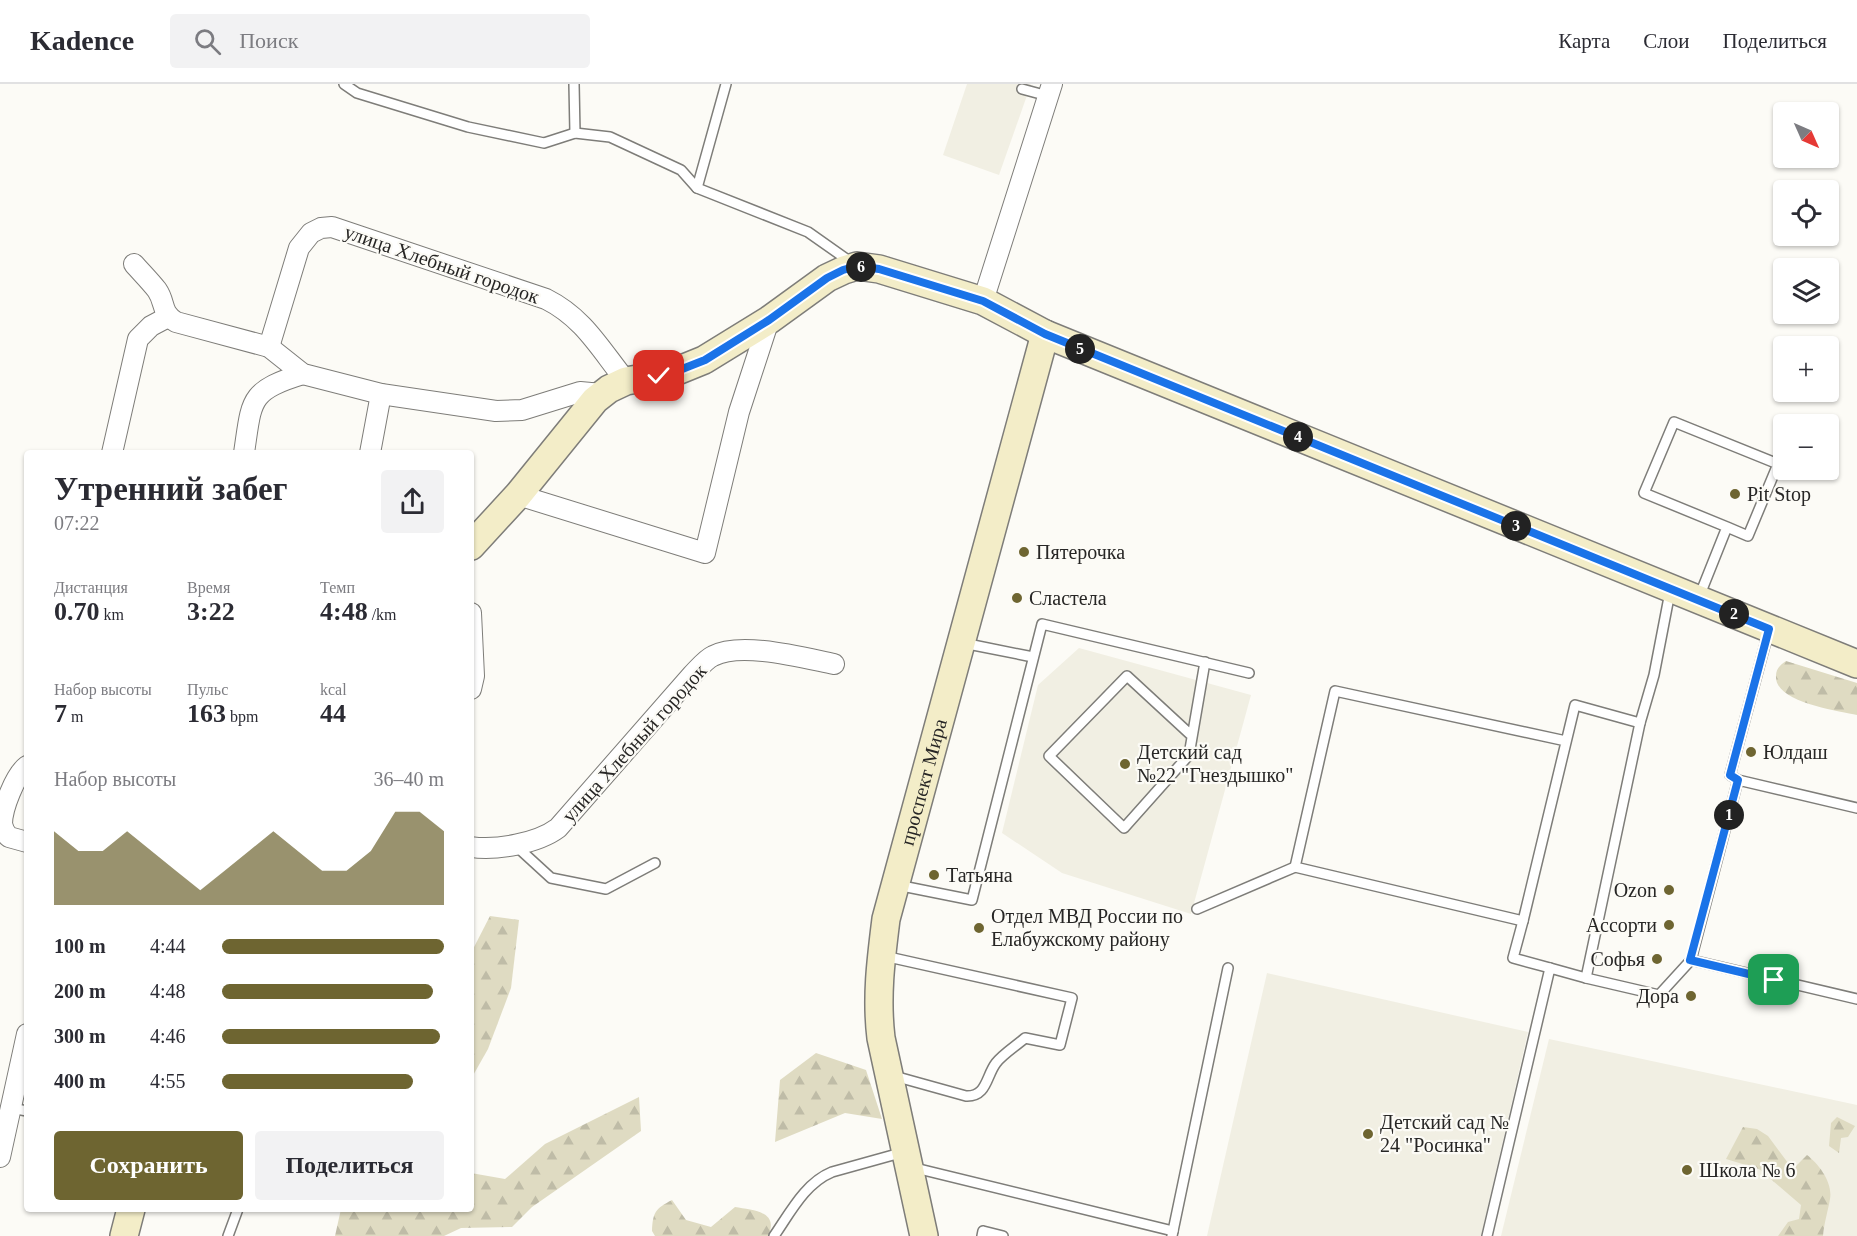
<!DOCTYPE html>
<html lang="ru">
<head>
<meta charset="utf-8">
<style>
	:root { --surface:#fff; --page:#f2f2f3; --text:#2b2b33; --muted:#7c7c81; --line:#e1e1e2; --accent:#6e6531 }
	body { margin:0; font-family:Georgia,serif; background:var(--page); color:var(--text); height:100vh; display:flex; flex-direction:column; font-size:22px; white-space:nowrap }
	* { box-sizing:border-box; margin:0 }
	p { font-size:20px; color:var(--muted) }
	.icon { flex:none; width:33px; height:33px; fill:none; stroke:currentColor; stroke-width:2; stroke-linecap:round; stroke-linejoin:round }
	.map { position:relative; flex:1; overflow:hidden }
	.sheet { position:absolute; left:24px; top:366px; width:450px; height:762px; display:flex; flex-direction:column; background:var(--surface); border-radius:6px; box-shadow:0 2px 4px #0004 }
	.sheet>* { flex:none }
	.needle { width:39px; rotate:135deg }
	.buttons { position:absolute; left:1773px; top:18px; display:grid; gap:12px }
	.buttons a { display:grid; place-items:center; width:66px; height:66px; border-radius:6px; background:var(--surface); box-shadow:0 2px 4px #0004; font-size:30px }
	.pin { position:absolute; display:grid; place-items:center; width:51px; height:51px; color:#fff; margin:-26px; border-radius:12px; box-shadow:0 3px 9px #0006 }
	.km { position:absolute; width:30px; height:30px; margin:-15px; border-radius:50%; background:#222; color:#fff; font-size:16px; line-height:30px; text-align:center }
	.round { display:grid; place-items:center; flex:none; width:63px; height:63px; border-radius:6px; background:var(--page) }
	.headline { display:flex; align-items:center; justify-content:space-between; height:102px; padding:0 30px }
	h1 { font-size:33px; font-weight:700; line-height:45px }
	.stats { display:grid; grid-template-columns:repeat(3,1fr); gap:9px; height:102px; padding:6px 30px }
	.stats div { display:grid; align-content:center }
	.stats b { font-size:26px; font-weight:700 }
	.stats small { font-size:16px; font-weight:400 }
	.stats p { font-size:16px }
	.chart { height:168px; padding:12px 30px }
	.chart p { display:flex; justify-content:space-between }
	.chart svg { width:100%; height:108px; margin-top:6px; fill:var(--accent); opacity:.7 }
	.primary-button { display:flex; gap:12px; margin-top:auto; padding:12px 30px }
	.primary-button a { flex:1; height:69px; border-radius:6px; background:var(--accent); color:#fff; font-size:24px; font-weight:700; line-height:69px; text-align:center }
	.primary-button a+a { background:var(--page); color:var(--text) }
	ul { padding:0 30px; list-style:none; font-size:20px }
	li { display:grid; grid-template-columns:96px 72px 1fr; align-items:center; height:45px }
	li i { height:15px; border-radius:8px; background:var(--accent) }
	header { display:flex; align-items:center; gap:36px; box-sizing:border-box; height:84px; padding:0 30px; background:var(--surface); border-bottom:2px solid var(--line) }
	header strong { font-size:28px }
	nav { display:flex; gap:33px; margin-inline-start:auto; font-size:21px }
	.search { width:420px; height:54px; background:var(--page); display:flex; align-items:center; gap:15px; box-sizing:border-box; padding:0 21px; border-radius:6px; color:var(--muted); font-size:22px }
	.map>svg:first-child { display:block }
	.built { fill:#f1efe3 }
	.forest { fill:url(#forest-firs) }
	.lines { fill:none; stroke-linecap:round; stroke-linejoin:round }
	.lane-casing { stroke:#7e7d79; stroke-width:12 }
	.street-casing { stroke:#7e7d79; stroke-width:22 }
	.secondary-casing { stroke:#7e7d79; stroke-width:30 }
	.lane { stroke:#fff; stroke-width:9 }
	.street { stroke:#fff; stroke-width:20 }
	.secondary { stroke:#f3edc8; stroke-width:27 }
	.route-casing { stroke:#fff; stroke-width:12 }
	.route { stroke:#1a73e8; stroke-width:8 }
	.poi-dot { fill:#6e6531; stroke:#fcfbf6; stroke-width:2 }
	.labels { text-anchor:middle; stroke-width:4.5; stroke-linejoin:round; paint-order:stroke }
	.street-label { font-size:20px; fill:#272625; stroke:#fcfbf6 }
	.poi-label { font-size:20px; fill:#272625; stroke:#fcfbf6; text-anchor:start }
</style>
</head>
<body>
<header>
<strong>Kadence</strong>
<div class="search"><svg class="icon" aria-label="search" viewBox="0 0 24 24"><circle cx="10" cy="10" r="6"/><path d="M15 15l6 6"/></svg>Поиск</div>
<nav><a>Карта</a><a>Слои</a><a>Поделиться</a></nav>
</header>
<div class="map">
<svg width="1857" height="1152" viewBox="0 0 1857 1152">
	<defs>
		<pattern id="forest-firs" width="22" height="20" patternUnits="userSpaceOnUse" patternTransform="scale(1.5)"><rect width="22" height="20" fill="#dfdbc2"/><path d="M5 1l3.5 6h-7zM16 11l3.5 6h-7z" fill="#bfbca7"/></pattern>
	</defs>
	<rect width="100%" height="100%" fill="#fcfbf6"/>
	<g class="built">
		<path d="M967,0H1031L999,91L943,71Z"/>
		<path d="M1079,564L1251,611L1191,830L1062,789L1002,749L1038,601Z"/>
		<path d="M1267,889L1528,948L1481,1152H1207Z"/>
		<path d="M1549,955L1857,1021V1152H1501Z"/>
	</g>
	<g class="forest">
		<path d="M1786,577L1857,599V631C1838,627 1774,618 1776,592C1776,585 1780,581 1786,577Z"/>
		<path d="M490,832L519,836L511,904L488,965L471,995V869Z"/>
		<path d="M816,969L866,986L882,1035L845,1029L775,1058L780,996Z"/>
		<path d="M639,1013L641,1047L532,1123L512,1143L461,1144L444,1152H335L341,1125H471V1089L505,1095L545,1060Z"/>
		<path d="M1837,1033L1855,1042L1848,1053L1841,1054L1839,1069L1829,1062L1831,1039Z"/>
		<path d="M1743,1043L1757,1045L1768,1052L1791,1083L1797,1081L1807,1071C1819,1080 1833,1099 1830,1115C1828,1127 1824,1139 1823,1152H1778L1788,1138L1799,1135L1801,1121L1759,1085L1726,1075Z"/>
		<path d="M672,1116L686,1136L711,1143L735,1123C752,1126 780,1127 768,1152H655L652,1147C653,1128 655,1125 672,1116Z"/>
	</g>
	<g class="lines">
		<g class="lane-casing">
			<g id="lane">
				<path d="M344,0L357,9L468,43L544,59L575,49L610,53L681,86L697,104L808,148L852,179"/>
				<path d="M574,0L575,49"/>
				<path d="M1022,5L1048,12"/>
				<path d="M697,104L726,0"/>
				<path d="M1699,513L1727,443L1644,409L1674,338L1778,380L1748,452L1727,443"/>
				<path d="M963,559L1033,573"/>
				<path d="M1192,652L1127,592L1049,672L1124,744L1189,671L1205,578"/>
				<path d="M1566,657L1335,607L1295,783L1523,837L1575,621L1640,639"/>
				<path d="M1738,696L1730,691L1769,546"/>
				<path d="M515,761L551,794L606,805L655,779"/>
				<path d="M897,801L972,816L1042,540L1249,589"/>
				<path d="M1197,825L1295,783"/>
				<path d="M1523,837L1513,874L1550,884"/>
				<path d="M884,872L1072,914L1060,961L1025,954C1016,962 1003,970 996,979C986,992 987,1013 966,1012L894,992"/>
				<path d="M1691,876L1857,915"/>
				<path d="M1586,894L1659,911L1691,876L1738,696L1857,724"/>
				<path d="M11,1024L27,1027"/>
				<path d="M911,1083L1173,1147L1172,1152"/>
				<path d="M1173,1147L1228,884"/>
				<path d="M228,1152L238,1125"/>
				<path d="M774,1152C790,1129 805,1099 832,1088L904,1068"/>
				<path d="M982,1152L983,1147L1003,1152"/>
				<path d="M1487,1152L1550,884L1586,894L1640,639L1654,591L1670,508"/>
			</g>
		</g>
		<g class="street-casing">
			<g id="street">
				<path d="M134,180C141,188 150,197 157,206C166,219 160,228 176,238L269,263L303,290L381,310L496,327L522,326L580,308L602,310"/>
				<path d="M983,217L1052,0"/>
				<path d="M269,263L299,164L311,149L321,144L332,143L546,215C584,234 600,265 626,297"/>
				<path d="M112,369L138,255L151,242L168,233"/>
				<path d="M244,369C252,316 248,307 303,290"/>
				<path d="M370,369L381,310"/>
				<path d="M518,411L705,469L739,328L769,236"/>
				<path d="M471,529L474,592L471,605"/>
				<path d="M27,682C15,691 2,725 2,740C3,746 5,749 9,753L27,758"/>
				<path d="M471,763C496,767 538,759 558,744L692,591C698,585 706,575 713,572C741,557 804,574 834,580"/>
				<path d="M0,1073L27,950"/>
			</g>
		</g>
		<g class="secondary-casing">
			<g id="secondary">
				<path d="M471,462L518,411L595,316L609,305L626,297L672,289L704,276L769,236L827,194L844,186L857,182L879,185L983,217L1045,250L1857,580"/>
				<path d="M124,1152L131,1125"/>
				<path id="s1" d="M924,1152L881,954C876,913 881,875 886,835L1045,250"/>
			</g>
		</g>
		<use href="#lane" class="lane"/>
		<use href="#street" class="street"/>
		<use href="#secondary" class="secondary"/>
	</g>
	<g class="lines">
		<g class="route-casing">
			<path id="route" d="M659,292L672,289L705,276L769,236L827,194L843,186L857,182L879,185L983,217L1045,250L1769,545L1730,691L1738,696L1690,876L1774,896"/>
		</g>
		<use href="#route" class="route"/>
	</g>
	<g class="poi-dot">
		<circle cx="1735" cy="410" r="6"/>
		<circle cx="1024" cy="468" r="6"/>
		<circle cx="1017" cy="514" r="6"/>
		<circle cx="1751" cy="668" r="6"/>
		<circle cx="1125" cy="680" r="6"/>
		<circle cx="934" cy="791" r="6"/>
		<circle cx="1669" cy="806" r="6"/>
		<circle cx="1669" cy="841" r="6"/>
		<circle cx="979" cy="844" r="6"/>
		<circle cx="1657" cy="875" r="6"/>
		<circle cx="1691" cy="912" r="6"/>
		<circle cx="1368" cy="1050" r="6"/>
		<circle cx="1687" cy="1086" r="6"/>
	</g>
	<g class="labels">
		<g class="street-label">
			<text transform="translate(442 180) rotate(19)" y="7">улица Хлебный городок</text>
			<text transform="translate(634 659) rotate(-48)" y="7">улица Хлебный городок</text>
			<text dy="7" stroke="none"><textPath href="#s1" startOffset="464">проспект Мира</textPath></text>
		</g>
		<g class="poi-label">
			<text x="1747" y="417">Pit Stop</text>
			<text x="1036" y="475">Пятерочка</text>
			<text x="1029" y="521">Сластела</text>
			<text x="1137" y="675">Детский сад<tspan x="1137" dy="23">№22 "Гнездышко"</tspan></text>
			<text x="1763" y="675">Юлдаш</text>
			<text x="946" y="798">Татьяна</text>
			<text x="1657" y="813" text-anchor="end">Ozon</text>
			<text x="991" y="839">Отдел МВД России по<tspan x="991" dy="23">Елабужскому району</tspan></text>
			<text x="1657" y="848" text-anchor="end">Ассорти</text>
			<text x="1645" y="882" text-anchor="end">Софья</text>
			<text x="1679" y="919" text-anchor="end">Дора</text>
			<text x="1380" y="1045">Детский сад №<tspan x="1380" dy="23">24 "Росинка"</tspan></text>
			<text x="1699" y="1093">Школа № 6</text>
		</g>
	</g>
</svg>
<div class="buttons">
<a><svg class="needle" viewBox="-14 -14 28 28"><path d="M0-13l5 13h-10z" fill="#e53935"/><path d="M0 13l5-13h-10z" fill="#7c7c81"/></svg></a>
<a><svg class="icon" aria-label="locate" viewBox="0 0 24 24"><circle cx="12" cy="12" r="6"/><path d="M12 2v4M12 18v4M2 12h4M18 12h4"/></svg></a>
<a><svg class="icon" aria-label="layers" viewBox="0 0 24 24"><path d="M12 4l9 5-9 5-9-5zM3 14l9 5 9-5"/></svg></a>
<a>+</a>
<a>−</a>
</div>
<div class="pin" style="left:1774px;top:896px;background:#1e9e55"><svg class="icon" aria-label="arrive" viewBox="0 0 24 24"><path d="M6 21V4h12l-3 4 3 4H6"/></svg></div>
<div class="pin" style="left:659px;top:292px;background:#d93025"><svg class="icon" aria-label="check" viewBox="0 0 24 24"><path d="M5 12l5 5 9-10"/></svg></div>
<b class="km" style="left:1729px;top:731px">1</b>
<b class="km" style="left:1734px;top:530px">2</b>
<b class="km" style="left:1516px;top:442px">3</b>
<b class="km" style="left:1298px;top:353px">4</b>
<b class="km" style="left:1080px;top:265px">5</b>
<b class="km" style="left:861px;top:183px">6</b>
<section class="sheet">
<div class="headline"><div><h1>Утренний забег</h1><p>07:22</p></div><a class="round"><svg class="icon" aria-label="share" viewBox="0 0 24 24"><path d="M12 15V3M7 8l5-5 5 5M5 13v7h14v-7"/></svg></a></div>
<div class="stats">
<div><p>Дистанция</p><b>0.70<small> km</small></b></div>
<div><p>Время</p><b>3:22</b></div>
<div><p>Темп</p><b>4:48<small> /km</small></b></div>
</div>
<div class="stats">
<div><p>Набор высоты</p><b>7<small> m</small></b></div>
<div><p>Пульс</p><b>163<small> bpm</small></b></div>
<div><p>kcal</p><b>44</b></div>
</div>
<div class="chart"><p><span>Набор высоты</span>36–40 m</p>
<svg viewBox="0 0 160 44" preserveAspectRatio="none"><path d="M0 44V14L10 22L20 22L30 14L40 22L50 30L60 38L70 30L80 22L90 14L100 22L110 30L120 30L130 22L140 6L150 6L160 14V44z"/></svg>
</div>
<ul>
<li><b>100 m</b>4:44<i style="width:100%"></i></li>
<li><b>200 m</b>4:48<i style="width:95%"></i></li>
<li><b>300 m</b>4:46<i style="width:98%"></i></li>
<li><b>400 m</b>4:55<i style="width:86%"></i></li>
</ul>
<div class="primary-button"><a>Сохранить</a><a>Поделиться</a></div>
</section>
</div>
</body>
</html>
